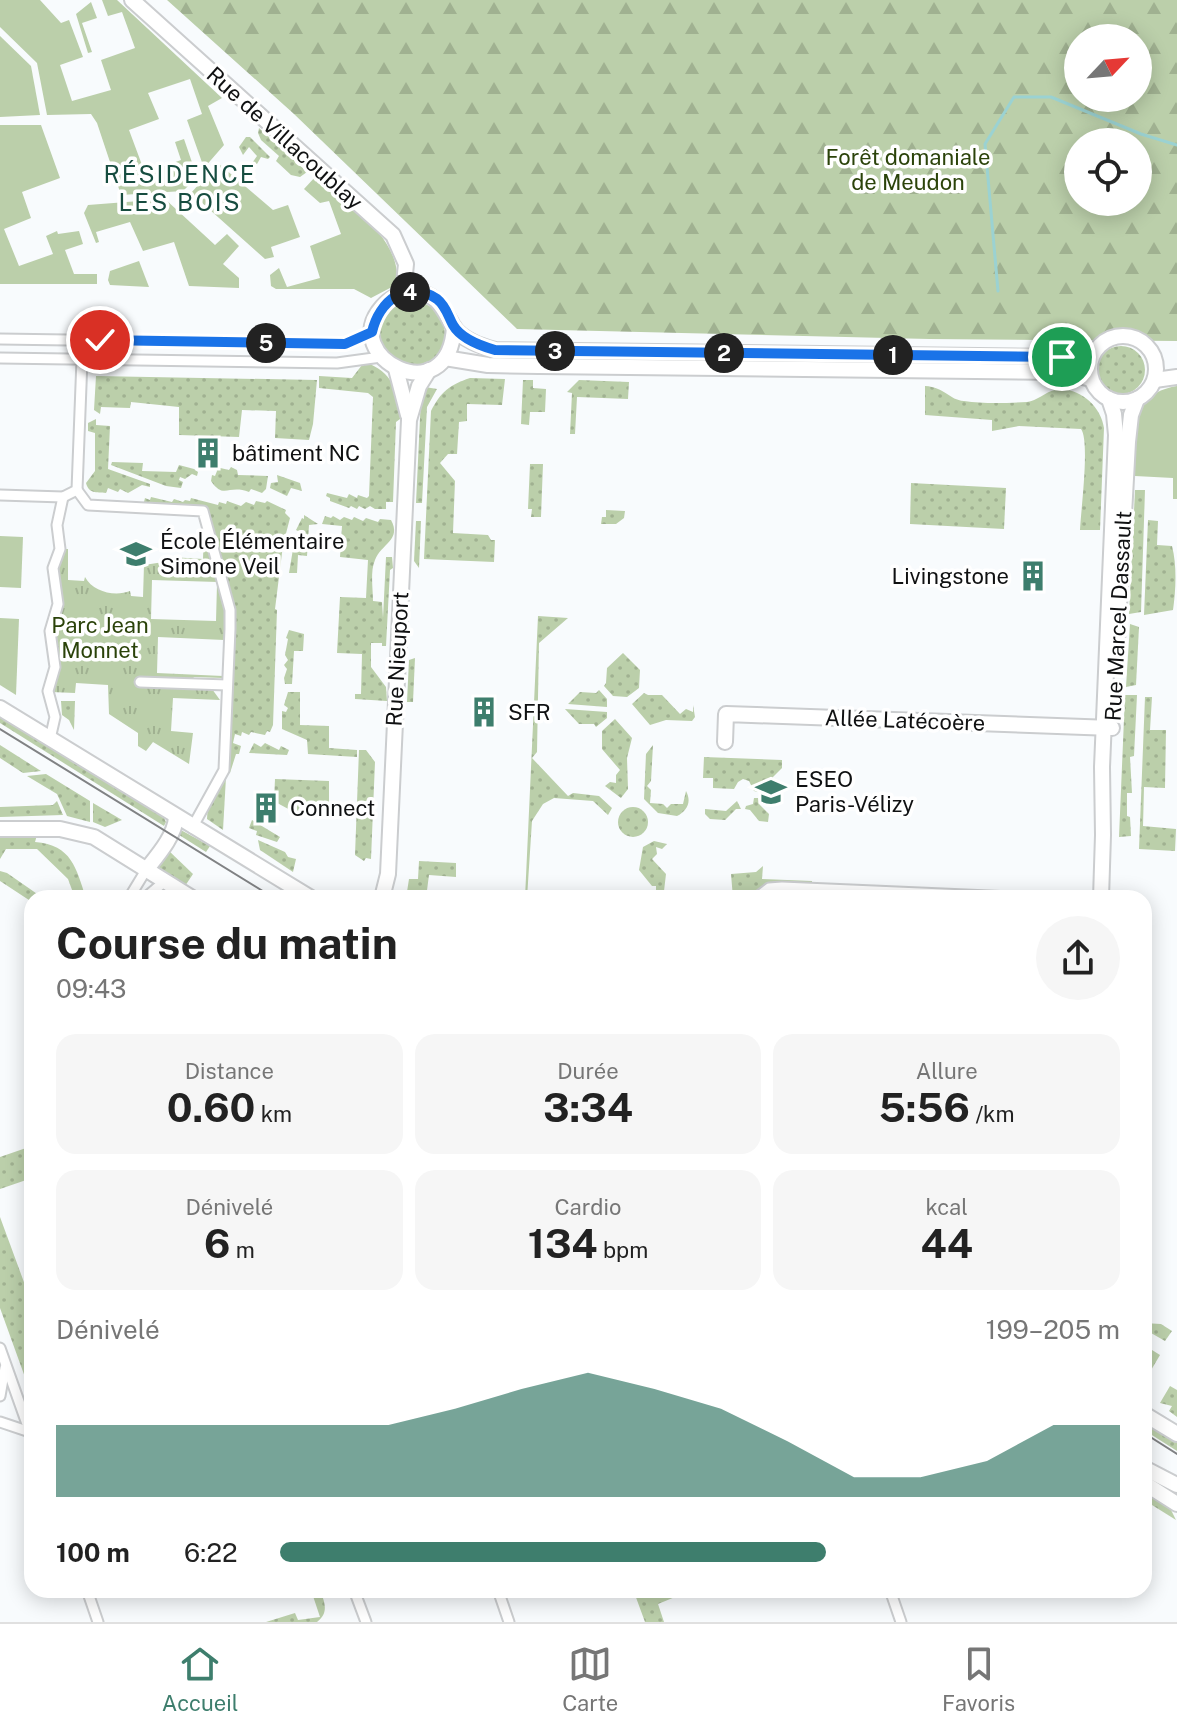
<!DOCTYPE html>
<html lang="fr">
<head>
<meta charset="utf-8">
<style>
	:root { --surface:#fff; --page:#f6f6f6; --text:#222; --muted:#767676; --line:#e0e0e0; --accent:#3e7e6d }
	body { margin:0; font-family:"Public Sans",sans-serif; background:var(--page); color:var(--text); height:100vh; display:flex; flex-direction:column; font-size:30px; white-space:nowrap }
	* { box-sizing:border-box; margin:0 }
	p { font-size:26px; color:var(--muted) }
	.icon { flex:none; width:44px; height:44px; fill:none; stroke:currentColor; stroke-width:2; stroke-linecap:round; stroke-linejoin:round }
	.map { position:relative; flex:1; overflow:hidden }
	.panel { position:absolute; left:24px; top:890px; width:1128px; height:708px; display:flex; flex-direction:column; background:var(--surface); border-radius:24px; box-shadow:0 4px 20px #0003 }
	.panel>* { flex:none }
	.needle { width:52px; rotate:64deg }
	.controls { position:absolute; left:1064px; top:24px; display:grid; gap:16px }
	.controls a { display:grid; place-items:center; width:88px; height:88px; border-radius:50%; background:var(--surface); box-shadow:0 4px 20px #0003; font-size:40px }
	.pin { position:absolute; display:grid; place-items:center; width:68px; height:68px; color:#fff; margin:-34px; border:4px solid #fff; border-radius:50%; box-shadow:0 2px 8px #0007 }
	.km { position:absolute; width:40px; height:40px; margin:-20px; border-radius:50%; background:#222; color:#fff; font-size:22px; line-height:40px; text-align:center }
	.round { display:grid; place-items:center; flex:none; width:84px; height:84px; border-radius:42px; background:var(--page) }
	.headline { display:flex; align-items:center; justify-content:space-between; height:136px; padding:0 32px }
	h1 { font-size:44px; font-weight:700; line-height:60px }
	.metrics { display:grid; grid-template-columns:repeat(3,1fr); gap:12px; height:136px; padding:8px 32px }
	.metrics div { display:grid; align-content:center; border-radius:20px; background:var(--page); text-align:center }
	.metrics b { font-size:40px; font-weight:700 }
	.metrics small { font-size:22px; font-weight:400 }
	.metrics p { font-size:22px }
	.chart { height:224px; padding:16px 32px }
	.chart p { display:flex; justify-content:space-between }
	.chart svg { width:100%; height:144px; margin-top:8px; fill:var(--accent); opacity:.7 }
	ul { padding:0 32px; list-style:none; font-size:26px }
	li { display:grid; grid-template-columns:128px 96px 1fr; align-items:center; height:60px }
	li i { height:20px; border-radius:10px; background:var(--accent) }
	.menu { display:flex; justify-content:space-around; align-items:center; height:112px; border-top:2px solid var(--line); background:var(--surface); font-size:22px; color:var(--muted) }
	.menu a { display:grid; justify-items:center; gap:4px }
	.menu .current { color:var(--accent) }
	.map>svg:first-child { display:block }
	.grass { fill:url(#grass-dots) }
	.forest { fill:url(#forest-firs); fill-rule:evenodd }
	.park { fill:url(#park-tufts) }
	.garden { fill:#bbcfaa }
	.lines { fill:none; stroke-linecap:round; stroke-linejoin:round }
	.stream { stroke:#9bd2d2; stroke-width:3 }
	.street-casing { stroke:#cbcdcf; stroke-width:13 }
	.secondary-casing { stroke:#cbcdcf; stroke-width:18 }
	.street { stroke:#fff; stroke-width:9 }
	.secondary { stroke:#fff; stroke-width:14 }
	.tram { stroke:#808284; stroke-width:2 }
	.route-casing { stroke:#fff; stroke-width:16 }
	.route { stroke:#1a73e8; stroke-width:10 }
	.labels { text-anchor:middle; stroke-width:7; stroke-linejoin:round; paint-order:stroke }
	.street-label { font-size:22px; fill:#101112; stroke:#fff }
	.park-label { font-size:22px; fill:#2b430a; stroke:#fff }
	.poi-label { font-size:22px; fill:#101112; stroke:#fff; text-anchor:start }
	.neighbourhood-label { font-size:24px; letter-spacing:2px; fill:#174d40; stroke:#fff }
</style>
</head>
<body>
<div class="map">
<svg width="1177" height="1622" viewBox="0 0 1177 1622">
	<defs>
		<pattern id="grass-dots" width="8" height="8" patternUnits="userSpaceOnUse" patternTransform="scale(2)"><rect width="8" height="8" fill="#bbcfaa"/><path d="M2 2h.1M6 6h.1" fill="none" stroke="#a0b191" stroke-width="1.8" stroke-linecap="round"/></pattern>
		<pattern id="forest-firs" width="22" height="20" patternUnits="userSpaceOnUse" patternTransform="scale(2)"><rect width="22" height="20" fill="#bbcfaa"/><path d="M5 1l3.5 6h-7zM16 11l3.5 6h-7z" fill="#a0b191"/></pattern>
		<pattern id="park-tufts" width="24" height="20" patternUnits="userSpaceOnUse" patternTransform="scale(2)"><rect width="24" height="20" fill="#bbcfaa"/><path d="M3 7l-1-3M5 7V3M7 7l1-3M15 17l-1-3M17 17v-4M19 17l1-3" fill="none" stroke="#a0b191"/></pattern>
	</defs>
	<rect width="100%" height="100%" fill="#f8fbfd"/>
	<g class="grass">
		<path d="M259,128L307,172L300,177L291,175L276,161L279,156L261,140L258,133Z"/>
		<path d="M246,137H250L270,157L268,159L261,157L257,164L252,163L257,156L249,147L243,155L239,147Z"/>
		<circle cx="412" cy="334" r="33"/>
		<circle cx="1121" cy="370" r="24"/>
		<path d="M370,364C394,375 400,395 400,419L396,422L393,502H386V509H375L370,506L365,509L359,506L357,509L351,506L349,508L330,501V498L326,496L327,493L347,498L349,494L357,498L358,495L367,498L369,496L373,397L368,393L319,388V376L352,378L362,365Z"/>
		<path d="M96,376L317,380L313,424L309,440L275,438L276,411L242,410L239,437L179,435V407L131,402L130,408L101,407L100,414L94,410Z"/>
		<path d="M470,378L505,379L502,405L467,404V421L459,422L457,454H448L440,463L455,481L453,533L488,535L491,540H495L494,562L424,559L431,411C441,392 449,385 470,378Z"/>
		<path d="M523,380H533V388L546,389L545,412H530L529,425L521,424Z"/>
		<path d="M579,380L629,382L628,399L577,397L575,434H570L572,393L567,392Z"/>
		<path d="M925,386C945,387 949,400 964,401C984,404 1007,403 1027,402C1037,401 1045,392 1055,390C1079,386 1101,406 1104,428L1100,530H1080C1081,509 1090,441 1081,429L1019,426L992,431V420L925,415Z"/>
		<path d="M425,387L437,389L427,407L422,503H416L421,397Z"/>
		<path d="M96,419V425L110,426L108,469L150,484V487L142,485L128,493L120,489L118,492L108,488L106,493C96,492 89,494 86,483L95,471V433L88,431V423Z"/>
		<path d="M112,462L143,463L142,471L176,472L179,465L194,469L198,472L197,476L192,474L185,479L180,477L179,480L183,482L181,488L166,486L111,465Z"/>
		<path d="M530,464H543L541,517H531L532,509H528Z"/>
		<path d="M216,467L229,470L231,467L237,470L238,475L268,476L266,489L262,493L251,489L249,492C228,484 224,500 211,481L212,475L215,476L217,471Z"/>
		<path d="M277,475L300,483L302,491L291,488L287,496L270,488L271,483L278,482Z"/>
		<path d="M911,483L1006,488L1004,529L910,524Z"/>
		<path d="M1135,490H1145L1141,612L1129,614Z"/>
		<path d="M151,497L172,502L174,499L183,502L185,500L190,501L191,498L218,505L219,502L226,504L227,501L241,506L246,502L254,505L256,501L265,503L267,501L286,510L285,513L290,518L283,545L275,609L277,610L273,725L270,732L267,731L265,735L251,732L249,735L242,732L241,736L235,734L233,743L241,746L239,754H236L230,773L226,774L233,609L205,508L122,503L144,502L145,498L150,500Z"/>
		<path d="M606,510L625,511L624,518L616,524H601L602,517H606Z"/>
		<path d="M304,515L318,524L309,525L307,556L298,555L297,573H289L295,537L300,535V532L296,530L302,518L304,519Z"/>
		<path d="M325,516L331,518L333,516L340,520L344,517L352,520L354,517L363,521L366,518L378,522L380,519L391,520C402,540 381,544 375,560C370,571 373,588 373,601L382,602L383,618L386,557H392L393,568L390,570L386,646H382V643H371V667L386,687L387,701L355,699V694H361L362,654L337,653L340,597L366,598L368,560L340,557L342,526L322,524Z"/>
		<path d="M1148,520L1158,521L1157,545L1172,546C1177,565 1176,590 1173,610L1144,615Z"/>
		<path d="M416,521H421L419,568L414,561Z"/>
		<path d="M538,616L568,618L539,643L537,752L532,758L568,796L573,793L599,796L612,808L608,815L593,801L554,798L543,804L532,821L527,898H525Z"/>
		<path d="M1130,624L1139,627L1136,685L1126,687Z"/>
		<path d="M289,630L304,634L303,651H294L292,684H285L284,678L287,669L284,665L288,660L285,655L288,639L286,638Z"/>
		<path d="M623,653L640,670L639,688L627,697L613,696L604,686L606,683L607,668Z"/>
		<path d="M415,658L413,702H407L409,660Z"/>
		<path d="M599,690L607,699V707L568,704L580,692L596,693Z"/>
		<path d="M288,692H300V725L329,726V748L357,750V757L308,754L307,740L282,729V711L286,712L288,708L284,705Z"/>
		<path d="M644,693L648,695H662L680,714L686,709L693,712V705L695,717L692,721L666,720L650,725L632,704Z"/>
		<path d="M1125,695H1137L1134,756L1130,757L1132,793H1127V816L1130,817L1131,836L1119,837Z"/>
		<path d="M1145,697H1152L1150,730H1166L1165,788L1144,787L1143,826L1176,829L1175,851L1139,849Z"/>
		<path d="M61,701H75L74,730L69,720L62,715Z"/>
		<path d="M565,709L607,712V718L596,727L594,724H579Z"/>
		<path d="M0,713L163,816L166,822L164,826L0,723Z"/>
		<path d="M615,719L632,738L627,758L628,789L621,798L605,786L610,782L616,783V775L620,770L602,749V731Z"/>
		<path d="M254,743L261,747L265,743L279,750L281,746L289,750L287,755L249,753Z"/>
		<path d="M0,745L41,771L23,773L0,758Z"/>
		<path d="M653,745L651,781L647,786L651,790L650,803L663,804L667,808L671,804H683L686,791C692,802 687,811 677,816L658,813L644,799L646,754Z"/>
		<path d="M359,750H366L375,762L371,859L366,858L364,861L355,855Z"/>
		<path d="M704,757L782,760V768L758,792L754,791L749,781L743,779L738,782L734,789L713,788V778H703Z"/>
		<path d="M46,774L90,801V822L67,816L57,794L27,776Z"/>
		<path d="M226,777L223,830L207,819L208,804Z"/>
		<path d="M275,779L329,781V803C303,816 299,816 274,801Z"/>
		<path d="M754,798H758L759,804L769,814L768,822L759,821L750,810L745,809L746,806L753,804Z"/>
		<path d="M57,801L63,815L0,817V807L53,805Z"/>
		<path d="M737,801L741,809H736L725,820L710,819L705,814V809L726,811Z"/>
		<path d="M93,803L122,820L105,827L93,822Z"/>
		<circle cx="633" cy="822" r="15"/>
		<path d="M252,820L280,837L277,842L256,835L257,831L249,828Z"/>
		<path d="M179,829L210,846L206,852L176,833Z"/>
		<path d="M37,835L35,842C72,845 76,868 86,898H75L68,879L37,849H6L0,859V836Z"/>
		<path d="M258,840L285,852L288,857L296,859L293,872L260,850Z"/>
		<path d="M654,841L667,844L662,849L656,847L657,854L652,859L666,874L664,891L656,890V886H652L639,870L643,847Z"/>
		<path d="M167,849L193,874L185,886L157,869Z"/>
		<path d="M419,861L456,863V877L429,875L426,898H406L409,879H418Z"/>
		<path d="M763,866L762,879L812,881V884C790,884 764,880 749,898H733L731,874L756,872Z"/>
		<path d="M0,871L7,873L43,898H32V902L0,881Z"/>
		<path d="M775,892H786L903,898H764Z"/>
		<path d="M29,1147L32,1178L0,1189V1157Z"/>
		<path d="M0,1217L32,1304V1316L24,1319L27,1329L32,1327V1377L26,1380L0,1308Z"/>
		<path d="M1144,1323L1161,1324L1172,1331L1165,1341L1144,1329Z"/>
		<path d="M1144,1345L1160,1355L1144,1382Z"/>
		<path d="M1170,1386L1177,1390V1417L1169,1411L1172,1406L1160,1403Z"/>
		<path d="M1144,1421L1177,1441V1451L1144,1430Z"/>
		<path d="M1144,1491L1170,1508L1176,1520L1144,1500Z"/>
		<path d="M311,1590H320C325,1603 329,1613 317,1622H266L295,1613L298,1620L320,1617Z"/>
		<path d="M692,1590L658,1604L664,1622H645L634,1592Z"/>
	</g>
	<path class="forest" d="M167,0H1177V341L929,339L517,329L294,114ZM1078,38H1138V98H1078ZM1078,142H1138V202H1078Z"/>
	<path class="park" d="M204,528L218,582L152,580L151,619L216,621L217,584L226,609L224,640L158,637L157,673L223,676V678L194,677L191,681L212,689L220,700L173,698L171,731L193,733L189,764L153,742L146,751L138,746V733L109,714L108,685L76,683L75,693L51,692L55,575L62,549H68V580L84,581L85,577C93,592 115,597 130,591L131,596L143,597L144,565L170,561L171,557L203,559Z"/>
	<g class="garden">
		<path d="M0,0H40L61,23L69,20L83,57L60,65L72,101L111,90L101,60L135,48L122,12L108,16L102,0H117L222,98L208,106L224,145L204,168L187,120L202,114L190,79L148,93L159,119L129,130L145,173L181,160L175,142L184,139L197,177L183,191L121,195L97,123L91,114L47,115L37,63L0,27Z"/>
		<path d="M91,2L97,18L82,23L92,52L88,53L76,14Z"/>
		<path d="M0,36L31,66L40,115L0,117Z"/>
		<path d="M0,125H41L60,178L22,192L31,218L4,229L19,266L53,254L46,236L57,231L58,234L79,231L83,244L65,250L74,274H97V284H0Z"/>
		<path d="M218,163L273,210L288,205L300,237L271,247L274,257L265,259L191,193Z"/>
		<path d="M316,176C347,204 400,236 397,281L390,288L371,298L354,289H276L271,286L270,275L279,268L287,287L320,278L310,246L341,234L329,201L320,203L304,189Z"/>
		<path d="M165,199L215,245L227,234L239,246L223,264L239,278V288L189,286L174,242L143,251L130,222L96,232L99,242L96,243L84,213L88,205Z"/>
		<path d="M139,261L149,287L110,285L108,280L110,271Z"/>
		<path d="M1177,386V499H1173V478L1135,476C1135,438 1127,394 1177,386Z"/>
		<path d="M0,536L23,537L21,588L0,587Z"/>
		<path d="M0,618L19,619L16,695L0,685Z"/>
	</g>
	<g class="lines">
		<path class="stream" d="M998,291L985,144L1014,97H1051L1141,134L1177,145"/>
		<g class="street-casing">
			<g id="street">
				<path d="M0,339L345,344L372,332"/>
				<path d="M0,358L337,363L381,357"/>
				<path d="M77,490L88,505L203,511L230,610V629L224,770L192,828"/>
				<path d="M0,495L63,497L77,490L82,359"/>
				<path d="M140,682L227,685"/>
				<path d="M50,739L55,717L48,691L55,667L50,631L58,604L53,568L60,549L57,525L63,497"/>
				<path d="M129,898L146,870"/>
				<path d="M145,898L164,882"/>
				<path d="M756,898L769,888L782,887L1036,898"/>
				<path d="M0,1348L32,1438"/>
				<path d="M0,1396L5,1368"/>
				<path d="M0,1422L30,1432"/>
				<path d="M87,1590L98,1622"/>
				<path d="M354,1590L366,1622"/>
				<path d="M498,1590L509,1622"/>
				<path d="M890,1590L901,1622"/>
			</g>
		</g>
		<g class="secondary-casing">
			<g id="secondary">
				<path d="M132,0L393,235L406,264L403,293"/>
				<path d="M454,327C449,415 337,357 382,307C390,298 402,292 414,292C438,293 443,309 453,326C462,340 481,346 495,350L1062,357L1093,352"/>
				<circle cx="1123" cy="369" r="33"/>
				<path d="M445,358L488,365L539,366L1062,372L1091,379"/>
				<path d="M396,369L408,415"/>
				<path d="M1155,380L1177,377"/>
				<path d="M1116,660L1128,442L1131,415L1137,399"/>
				<path d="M0,708L311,898"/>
				<path d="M725,742L726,714L1112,728"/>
				<path d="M0,829H60L94,837L192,898"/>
				<path d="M146,870C157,856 175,836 176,817"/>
				<path d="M382,898L388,874L409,420L419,386L429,370"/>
				<path d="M1101,898L1103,835L1102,767L1116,435L1114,414L1109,399"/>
				<path d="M1144,1414L1177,1434"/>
				<path d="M1144,1468L1177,1485"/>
				<path d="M1144,1483L1177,1504"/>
			</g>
		</g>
		<use href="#street" class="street"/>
		<use href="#secondary" class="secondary"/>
		<g class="tram">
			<path d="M0,729L274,898"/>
			<path d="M1144,1433L1177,1454"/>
		</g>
	</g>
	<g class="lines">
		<g class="route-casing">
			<path id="route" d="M100,340L345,344L372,332C379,302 406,278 437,299C446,306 448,316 453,325C461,339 481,346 495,350L1062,357"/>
		</g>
		<use href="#route" class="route"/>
	</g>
	<defs>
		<g id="building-bare" transform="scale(2.4)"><path d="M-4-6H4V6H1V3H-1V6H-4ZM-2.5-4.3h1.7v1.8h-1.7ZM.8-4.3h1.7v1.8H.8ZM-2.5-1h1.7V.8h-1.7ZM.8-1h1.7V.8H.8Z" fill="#3e7e6d" stroke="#fff" stroke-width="2.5" paint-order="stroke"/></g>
		<g id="school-bare" transform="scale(2.4)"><path d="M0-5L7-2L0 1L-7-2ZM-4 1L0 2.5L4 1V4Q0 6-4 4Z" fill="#3e7e6d" stroke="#fff" stroke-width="2.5" paint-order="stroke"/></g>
		<g id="university-bare" transform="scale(2.4)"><path d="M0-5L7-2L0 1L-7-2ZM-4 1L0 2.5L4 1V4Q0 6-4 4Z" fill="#3e7e6d" stroke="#fff" stroke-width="2.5" paint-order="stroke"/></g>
	</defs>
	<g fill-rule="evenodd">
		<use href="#building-bare" x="208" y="453"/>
		<use href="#school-bare" x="136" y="554"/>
		<use href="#building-bare" x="1033" y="576"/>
		<use href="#building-bare" x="484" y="712"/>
		<use href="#university-bare" x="771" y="792"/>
		<use href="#building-bare" x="266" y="808"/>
	</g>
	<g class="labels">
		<g class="street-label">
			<text transform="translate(285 138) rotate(42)" y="8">Rue de Villacoublay</text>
			<text transform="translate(1118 616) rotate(-87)" y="8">Rue Marcel Dassault</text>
			<text transform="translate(397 659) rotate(-87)" y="8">Rue Nieuport</text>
			<text transform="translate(905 720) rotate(2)" y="8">Allée Latécoère</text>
		</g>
		<g class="park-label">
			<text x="908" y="165">Forêt domaniale<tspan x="908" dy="25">de Meudon</tspan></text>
			<text x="100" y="633">Parc Jean<tspan x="100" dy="25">Monnet</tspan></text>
		</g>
		<g class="poi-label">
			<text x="232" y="461">bâtiment NC</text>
			<text x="160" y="549">École Élémentaire<tspan x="160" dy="25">Simone Veil</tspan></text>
			<text x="1009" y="584" text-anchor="end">Livingstone</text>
			<text x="508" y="720">SFR</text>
			<text x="795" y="787">ESEO<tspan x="795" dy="25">Paris-Vélizy</tspan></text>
			<text x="290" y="816">Connect</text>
		</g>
		<g class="neighbourhood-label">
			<text x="180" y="183">RÉSIDENCE<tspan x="180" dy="28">LES BOIS</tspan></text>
		</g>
	</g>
</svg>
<div class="controls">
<a><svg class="needle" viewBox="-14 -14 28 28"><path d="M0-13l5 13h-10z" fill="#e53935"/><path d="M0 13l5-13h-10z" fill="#767676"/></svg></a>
<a><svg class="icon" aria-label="locate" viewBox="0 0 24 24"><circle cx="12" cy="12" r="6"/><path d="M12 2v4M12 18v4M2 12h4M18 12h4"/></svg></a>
</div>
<div class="pin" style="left:1062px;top:357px;background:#1e9e55"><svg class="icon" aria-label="arrive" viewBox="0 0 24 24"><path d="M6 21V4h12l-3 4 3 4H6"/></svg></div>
<div class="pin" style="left:100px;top:340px;background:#d93025"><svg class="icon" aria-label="check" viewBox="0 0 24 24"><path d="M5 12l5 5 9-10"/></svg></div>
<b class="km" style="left:893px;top:355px">1</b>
<b class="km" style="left:724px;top:353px">2</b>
<b class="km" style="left:555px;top:351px">3</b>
<b class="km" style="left:410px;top:292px">4</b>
<b class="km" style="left:266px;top:343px">5</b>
<section class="panel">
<div class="headline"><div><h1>Course du matin</h1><p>09:43</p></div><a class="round"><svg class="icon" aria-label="share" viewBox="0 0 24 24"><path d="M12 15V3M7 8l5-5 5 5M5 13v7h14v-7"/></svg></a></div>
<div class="metrics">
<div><p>Distance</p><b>0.60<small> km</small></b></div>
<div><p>Durée</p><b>3:34</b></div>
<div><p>Allure</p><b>5:56<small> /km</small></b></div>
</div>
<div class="metrics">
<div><p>Dénivelé</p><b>6<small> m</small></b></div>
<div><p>Cardio</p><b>134<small> bpm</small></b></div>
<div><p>kcal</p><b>44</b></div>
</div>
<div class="chart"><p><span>Dénivelé</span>199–205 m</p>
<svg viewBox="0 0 160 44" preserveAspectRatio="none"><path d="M0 44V22L10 22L20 22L30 22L40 22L50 22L60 17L70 11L80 6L90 11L100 17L110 27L120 38L130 38L140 33L150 22L160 22V44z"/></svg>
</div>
<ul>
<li><b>100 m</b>6:22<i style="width:65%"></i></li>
</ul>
</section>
</div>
<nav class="menu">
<a class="current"><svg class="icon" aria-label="home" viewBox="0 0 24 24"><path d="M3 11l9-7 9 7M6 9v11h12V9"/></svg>Accueil</a>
<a><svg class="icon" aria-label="map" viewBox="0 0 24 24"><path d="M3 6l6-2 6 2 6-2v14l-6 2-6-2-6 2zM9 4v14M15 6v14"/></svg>Carte</a>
<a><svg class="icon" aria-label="saved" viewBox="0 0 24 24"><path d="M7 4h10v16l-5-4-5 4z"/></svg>Favoris</a>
</nav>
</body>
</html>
